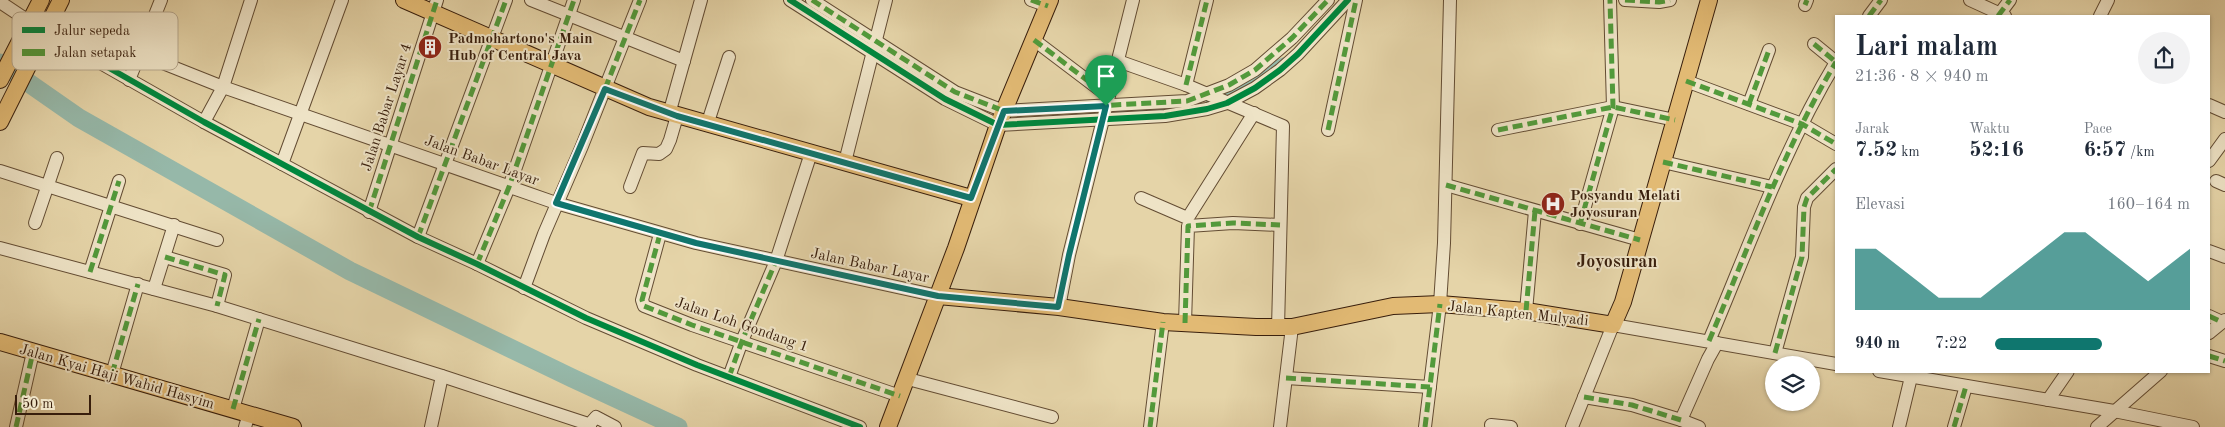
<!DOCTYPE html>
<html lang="id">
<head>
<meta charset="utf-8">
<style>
	:root { --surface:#fff; --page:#f2f2f3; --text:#1f2937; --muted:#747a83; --accent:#0f766e }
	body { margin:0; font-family:"Old Standard TT",serif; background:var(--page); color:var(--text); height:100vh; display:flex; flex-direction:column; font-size:19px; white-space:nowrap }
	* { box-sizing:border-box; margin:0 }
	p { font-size:16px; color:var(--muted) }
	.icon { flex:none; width:28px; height:28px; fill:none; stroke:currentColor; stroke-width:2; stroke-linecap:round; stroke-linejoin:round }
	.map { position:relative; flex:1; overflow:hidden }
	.side { position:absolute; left:1835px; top:15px; width:375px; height:358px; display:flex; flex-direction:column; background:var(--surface); border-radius:0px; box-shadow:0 1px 4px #0004 }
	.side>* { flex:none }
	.tools { position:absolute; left:1765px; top:356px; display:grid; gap:10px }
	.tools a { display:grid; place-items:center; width:55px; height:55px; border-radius:50%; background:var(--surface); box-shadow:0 1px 4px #0004; font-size:25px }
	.scale { position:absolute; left:15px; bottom:12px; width:76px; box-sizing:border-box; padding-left:5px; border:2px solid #381e0c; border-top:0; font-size:14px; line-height:18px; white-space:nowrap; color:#381e0c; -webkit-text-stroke:4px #eee3c6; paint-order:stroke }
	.pin { position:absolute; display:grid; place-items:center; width:42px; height:42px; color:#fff; margin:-51px -21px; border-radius:50% 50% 50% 0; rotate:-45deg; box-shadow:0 0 5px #0007 }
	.pin .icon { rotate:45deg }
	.round { display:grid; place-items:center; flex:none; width:52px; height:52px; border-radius:26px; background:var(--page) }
	.overview { display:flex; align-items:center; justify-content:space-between; height:85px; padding:0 20px }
	h1 { font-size:28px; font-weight:600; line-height:38px }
	.figures { display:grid; grid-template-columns:repeat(3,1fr); gap:8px; height:85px; padding:5px 20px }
	.figures div { display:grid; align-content:center }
	.figures b { font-size:21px; font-weight:600 }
	.figures small { font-size:14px; font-weight:400 }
	.figures p { font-size:14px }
	.chart { height:140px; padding:10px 20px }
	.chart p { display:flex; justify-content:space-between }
	.chart svg { width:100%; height:90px; margin-top:5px; fill:var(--accent); opacity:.7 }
	ul { padding:0 20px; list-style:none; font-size:16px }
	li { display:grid; grid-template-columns:80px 60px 1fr; align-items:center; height:38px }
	li i { height:12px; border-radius:6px; background:var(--accent) }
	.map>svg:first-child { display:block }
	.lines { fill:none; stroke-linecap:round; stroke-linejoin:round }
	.canal { stroke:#96b8a9; stroke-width:11 }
	.river { stroke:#96b8a9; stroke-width:19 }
	.minor-casing { stroke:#634c33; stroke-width:14 }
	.major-casing { stroke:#381e0c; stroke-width:18 }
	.minor { stroke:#eee3c6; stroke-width:12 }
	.major { stroke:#e2ba74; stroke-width:16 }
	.quiet { stroke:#529a3b; stroke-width:5; stroke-dasharray:10 5; stroke-linecap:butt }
	.cycleway-casing { stroke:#eee3c6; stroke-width:9 }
	.cycleway { stroke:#00873e; stroke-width:6 }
	.route-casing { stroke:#fff; stroke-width:10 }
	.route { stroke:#0f766e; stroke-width:6 }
	.labels { text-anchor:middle; stroke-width:4; stroke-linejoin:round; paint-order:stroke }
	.poi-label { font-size:15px; font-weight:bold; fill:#381e0c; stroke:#eee3c6; text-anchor:start }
	.street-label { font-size:15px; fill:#381e0c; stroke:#eee3c6 }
	.quarter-label { font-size:18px; font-weight:bold; fill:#381e0c; stroke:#eee3c6 }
	.key { fill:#eee3c6; stroke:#b7a88e; stroke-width:1 }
	.key-label { font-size:14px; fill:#381e0c }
</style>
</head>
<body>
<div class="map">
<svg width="2225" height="427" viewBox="0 0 2225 427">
	<rect width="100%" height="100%" fill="#e5d4a8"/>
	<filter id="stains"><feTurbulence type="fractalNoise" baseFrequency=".004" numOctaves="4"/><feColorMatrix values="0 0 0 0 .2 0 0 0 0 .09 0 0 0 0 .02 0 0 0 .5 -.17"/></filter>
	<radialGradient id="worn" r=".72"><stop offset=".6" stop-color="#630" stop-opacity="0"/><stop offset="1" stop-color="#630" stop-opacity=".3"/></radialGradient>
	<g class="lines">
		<g class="canal">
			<path d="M1210,98L1220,96L1283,63"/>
			<path d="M1121,113L1175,107"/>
		</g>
		<path class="river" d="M0,63L79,118L350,271L572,378L678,427"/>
		<g class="minor-casing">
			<g id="minor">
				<path d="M531,0L684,61"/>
				<path d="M790,0L945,99L998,125L1165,116L1207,109L1227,103L1255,88L1280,70L1298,54L1348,0"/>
				<path d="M812,0L955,92L1004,111L1187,101L1229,85L1255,70L1292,38L1328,0"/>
				<path d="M1031,0L1048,6"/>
				<path d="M1625,0L1659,2L1670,0"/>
				<path d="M1970,0L2005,16"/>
				<path d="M0,2L30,22"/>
				<path d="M1805,5L1807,0"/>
				<path d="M1869,16L1881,0"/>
				<path d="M1998,16L2010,0"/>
				<path d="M2100,16L2108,0"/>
				<path d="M46,32L204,122L418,237L477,264L586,318L697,365L860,427"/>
				<path d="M1034,40L1108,96"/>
				<path d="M1814,44L1836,62"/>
				<path d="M140,54L223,87L556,203L696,243L938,296"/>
				<path d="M1118,61L1186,85L1283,126L1278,328"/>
				<path d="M129,80L161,0"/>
				<path d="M1686,81L1802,124L1836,144"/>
				<path d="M1186,85L1207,0"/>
				<path d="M1749,104L1769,50"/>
				<path d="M2209,105L2225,112"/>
				<path d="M669,114L701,0"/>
				<path d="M204,122L223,87L251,0"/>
				<path d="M707,125L729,57"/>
				<path d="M1328,130L1356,0"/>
				<path d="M1498,130L1613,107L1675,120"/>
				<path d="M2209,161L2225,139"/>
				<path d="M845,162L886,0"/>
				<path d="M1663,162L1772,187"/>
				<path d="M282,164L342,0"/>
				<path d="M0,171L217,240"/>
				<path d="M2216,181L2225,185"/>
				<path d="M1446,185L1640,240"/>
				<path d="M630,187L643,153L659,154L666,149L670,140L677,116"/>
				<path d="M1141,198L1185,217L1189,216L1254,113"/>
				<path d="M369,212L437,0"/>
				<path d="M35,223L57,158"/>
				<path d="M1580,224L1613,107L1610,0"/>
				<path d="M660,234L642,300L644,306L692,325L900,396"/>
				<path d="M418,237L506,0"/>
				<path d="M0,248L217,306L442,376L585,423L590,427"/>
				<path d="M2209,251L2225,257"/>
				<path d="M165,257L225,275L217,306"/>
				<path d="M477,264L509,187L574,0"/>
				<path d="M90,272L119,181"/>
				<path d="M524,288L544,234L582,146L640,0"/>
				<path d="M154,289L174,225"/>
				<path d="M1059,307L1069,255L1133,0"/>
				<path d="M1526,311L1535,211"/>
				<path d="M2209,316L2222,322"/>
				<path d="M1185,323L1188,226L1233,223L1280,225"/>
				<path d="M2209,333L2225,320"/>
				<path d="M1709,341C1749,247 1783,150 1836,62"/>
				<path d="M1775,353L1802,257L1804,207L1807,198L1836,169"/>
				<path d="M2209,356L2225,361"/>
				<path d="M1879,371L2114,411L2193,427"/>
				<path d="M112,374L138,284"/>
				<path d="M729,377L742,341L776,261L811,153"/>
				<path d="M1286,378L1430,387"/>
				<path d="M908,379L1052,417"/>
				<path d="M1584,397L1632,405L1681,420"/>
				<path d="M2048,400L2068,371"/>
				<path d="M233,409L259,319"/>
				<path d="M589,425L596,417L615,427"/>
				<path d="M1491,425L1511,427"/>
				<path d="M16,427L33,352"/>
				<path d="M245,427L249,414"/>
				<path d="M431,427L442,376"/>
				<path d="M1150,427L1163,322"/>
				<path d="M1280,427L1292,327"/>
				<path d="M1425,427L1440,304L1444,243L1450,0"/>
				<path d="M1572,427L1613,325L1836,364"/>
				<path d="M1699,427L1681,420L1708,359L1717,343"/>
				<path d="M1899,427L1911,377"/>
				<path d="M1954,427L1966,386"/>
				<path d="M2097,427L2161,371"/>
			</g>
		</g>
		<g class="major-casing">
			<g id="major">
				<path d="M404,0L649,107L971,198"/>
				<path d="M0,80L41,0"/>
				<path d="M0,122L61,0"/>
				<path d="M938,296L1059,307L1163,322L1256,327H1292L1393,306L1440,304L1526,311L1613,325L1623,302L1709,0"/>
				<path d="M0,342L293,427"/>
				<path d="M888,427L956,248L998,125L1050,0"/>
			</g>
		</g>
		<use href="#minor" class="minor"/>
		<use href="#major" class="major"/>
		<g class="quiet">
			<path d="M812,0L955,92L1004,111L1187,101L1229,85L1255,70L1292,38L1328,0"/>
			<path d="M1031,0L1048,6"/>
			<path d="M1625,0L1659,2L1670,0"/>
			<path d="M1805,5L1807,0"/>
			<path d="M1869,16L1881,0"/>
			<path d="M1998,16L2010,0"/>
			<path d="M1034,40L1108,96"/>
			<path d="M1814,44L1836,62"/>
			<path d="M1686,81L1802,124L1836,144"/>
			<path d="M1186,85L1207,0"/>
			<path d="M605,89L640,0"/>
			<path d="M1749,104L1769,50"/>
			<path d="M1328,130L1356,0"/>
			<path d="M1498,130L1613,107L1675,120"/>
			<path d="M1663,162L1772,187"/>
			<path d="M1446,185L1640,240"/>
			<path d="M369,212L437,0"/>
			<path d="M1580,224L1613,107L1610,0"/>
			<path d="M660,234L642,300L644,306L692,325L900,396"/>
			<path d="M418,237L506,0"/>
			<path d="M165,257L225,275L217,306"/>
			<path d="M477,264L509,187L574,0"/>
			<path d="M90,272L119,181"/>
			<path d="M1526,311L1535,211"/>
			<path d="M2209,316L2222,322"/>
			<path d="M1185,323L1188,226L1233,223L1280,225"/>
			<path d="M1709,341C1749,247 1783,150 1836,62"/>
			<path d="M1775,353L1802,257L1804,207L1807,198L1836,169"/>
			<path d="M2209,356L2225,361"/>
			<path d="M112,374L138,284"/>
			<path d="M729,377L742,341L776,261"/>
			<path d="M1286,378L1430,387"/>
			<path d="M1584,397L1632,405L1681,420"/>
			<path d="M233,409L259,319"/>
			<path d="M16,427L33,352"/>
			<path d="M1150,427L1163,322"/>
			<path d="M1425,427L1440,304"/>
			<path d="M1954,427L1966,386"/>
		</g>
		<g class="cycleway-casing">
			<g id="cycleway">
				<path d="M790,0L945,99L998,125L1165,116L1207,109L1227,103L1255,88L1280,70L1298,54L1348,0"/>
				<path d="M46,32L204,122L418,237L477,264L586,318L697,365L860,427"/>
			</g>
		</g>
		<use href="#cycleway" class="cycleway"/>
	</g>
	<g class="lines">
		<g class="route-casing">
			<path id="route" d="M605,89L677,116L971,198L1004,111L1106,106L1069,255L1058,307L938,296L696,243L556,203Z"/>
		</g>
		<use href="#route" class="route"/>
	</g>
	<defs>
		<g id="building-disc" transform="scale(1.25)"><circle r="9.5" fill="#8f2418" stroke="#eee3c6"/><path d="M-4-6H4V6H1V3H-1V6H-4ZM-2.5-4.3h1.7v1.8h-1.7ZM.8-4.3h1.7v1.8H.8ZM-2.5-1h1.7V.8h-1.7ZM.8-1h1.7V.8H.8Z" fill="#fff"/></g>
		<g id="hospital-disc" transform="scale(1.25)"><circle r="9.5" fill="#8f2418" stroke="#eee3c6"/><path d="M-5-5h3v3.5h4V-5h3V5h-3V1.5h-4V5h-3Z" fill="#fff"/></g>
	</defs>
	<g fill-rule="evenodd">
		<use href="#building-disc" x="430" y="47"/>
		<use href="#hospital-disc" x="1553" y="204"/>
	</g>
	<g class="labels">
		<g class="poi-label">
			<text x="448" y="43">Padmohartono's Main<tspan x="448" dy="17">Hub of Central Java</tspan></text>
			<text x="1570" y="200">Posyandu Melati<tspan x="1570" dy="17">Joyosuran</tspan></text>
		</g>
		<g class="street-label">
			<text transform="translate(386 107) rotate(-72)" y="5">Jalan Babar Layar 4</text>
			<text transform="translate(482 160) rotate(20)" y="5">Jalan Babar Layar</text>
			<text transform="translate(870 265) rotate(12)" y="5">Jalan Babar Layar</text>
			<text transform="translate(1518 313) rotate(6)" y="5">Jalan Kapten Mulyadi</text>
			<text transform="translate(742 324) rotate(19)" y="5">Jalan Loh Gondang 1</text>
			<text transform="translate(117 376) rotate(16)" y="5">Jalan Kyai Haji Wahid Hasyim</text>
		</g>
		<g class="quarter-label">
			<text x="1617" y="267">Joyosuran</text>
		</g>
	</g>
	<rect x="12" y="12" width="166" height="58" rx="8" class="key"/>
	<rect x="22" y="27" width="23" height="6" fill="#00873e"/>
	<rect x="22" y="49" width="23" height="7" fill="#529a3b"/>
	<g class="key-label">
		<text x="54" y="35">Jalur sepeda</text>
		<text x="54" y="57">Jalan setapak</text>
	</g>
	<rect width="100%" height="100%" filter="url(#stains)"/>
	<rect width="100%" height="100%" fill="url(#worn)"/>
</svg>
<div class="tools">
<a><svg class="icon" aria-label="layers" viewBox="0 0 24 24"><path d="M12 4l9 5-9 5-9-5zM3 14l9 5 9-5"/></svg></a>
</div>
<div class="scale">50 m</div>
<div class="pin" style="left:1106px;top:106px;background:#1e9e55"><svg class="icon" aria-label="arrive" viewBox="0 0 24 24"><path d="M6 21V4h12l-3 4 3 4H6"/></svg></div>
<section class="side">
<div class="overview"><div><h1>Lari malam</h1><p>21:36 · 8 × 940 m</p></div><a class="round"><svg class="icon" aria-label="share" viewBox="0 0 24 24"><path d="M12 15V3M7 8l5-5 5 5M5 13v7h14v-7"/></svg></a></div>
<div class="figures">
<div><p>Jarak</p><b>7.52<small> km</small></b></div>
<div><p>Waktu</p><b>52:16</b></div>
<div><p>Pace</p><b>6:57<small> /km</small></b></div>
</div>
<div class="chart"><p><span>Elevasi</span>160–164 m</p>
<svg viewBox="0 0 160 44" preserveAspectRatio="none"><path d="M0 44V14L10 14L20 22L30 30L40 38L50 38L60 38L70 30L80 22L90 14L100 6L110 6L120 14L130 22L140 30L150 22L160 14V44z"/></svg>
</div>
<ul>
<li><b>940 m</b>7:22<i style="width:55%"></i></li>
</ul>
</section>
</div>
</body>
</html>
